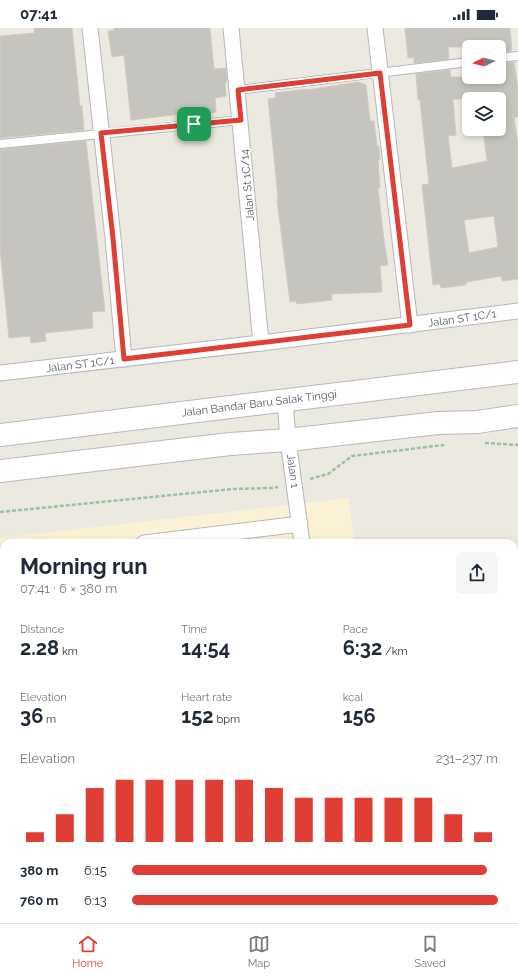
<!DOCTYPE html>
<html lang="en">
<head>
<meta charset="utf-8">
<style>
	:root { --surface:#fff; --page:#f6f6f7; --text:#1f2937; --muted:#747a83; --line:#e0e1e3; --accent:#df3e34 }
	body { margin:0; font-family:Raleway,sans-serif; background:var(--page); color:var(--text); height:100vh; display:flex; flex-direction:column; font-size:15px; white-space:nowrap }
	* { box-sizing:border-box; margin:0 }
	p { font-size:13px; color:var(--muted) }
	.icon { flex:none; width:22px; height:22px; fill:none; stroke:currentColor; stroke-width:2; stroke-linecap:round; stroke-linejoin:round }
	.map { position:relative; flex:1; overflow:hidden }
	.sheet { position:absolute; left:0px; top:511px; width:518px; height:384px; display:flex; flex-direction:column; background:var(--surface); border-radius:12px 12px 0 0; box-shadow:0 2px 6px #0003 }
	.sheet>* { flex:none }
	.needle { width:26px; rotate:264deg }
	.fabs { position:absolute; left:462px; top:12px; display:grid; gap:8px }
	.fabs a { display:grid; place-items:center; width:44px; height:44px; border-radius:6px; background:var(--surface); box-shadow:0 2px 6px #0003; font-size:20px }
	.pin { position:absolute; display:grid; place-items:center; width:34px; height:34px; color:#fff; margin:-17px; border-radius:8px; box-shadow:0 2px 6px #0006 }
	.round { display:grid; place-items:center; flex:none; width:42px; height:42px; border-radius:6px; background:var(--page) }
	.head { display:flex; align-items:center; justify-content:space-between; height:68px; padding:0 20px }
	h1 { font-size:22px; font-weight:700; line-height:30px }
	.figures { display:grid; grid-template-columns:repeat(3,1fr); gap:6px; height:68px; padding:4px 20px }
	.figures div { display:grid; align-content:center }
	.figures b { font-size:20px; font-weight:700 }
	.figures small { font-size:11px; font-weight:400 }
	.figures p { font-size:11px }
	.chart { height:112px; padding:8px 20px }
	.chart p { display:flex; justify-content:space-between }
	.chart svg { width:100%; height:72px; margin-top:4px; stroke:var(--accent); stroke-width:6 }
	ul { padding:0 20px; list-style:none; font-size:13px }
	li { display:grid; grid-template-columns:64px 48px 1fr; align-items:center; height:30px }
	li i { height:10px; border-radius:5px; background:var(--accent) }
	.status { display:flex; justify-content:space-between; align-items:center; height:28px; padding:0 20px; background:var(--surface); direction:ltr }
	.status svg { height:11px; fill:currentColor }
	.tabs { display:flex; justify-content:space-around; align-items:center; height:56px; border-top:1px solid var(--line); background:var(--surface); font-size:11px; color:var(--muted) }
	.tabs a { display:grid; justify-items:center; gap:2px }
	.tabs .active { color:var(--accent) }
	.map>svg:first-child { display:block }
	.commercial { fill:#fbf2d6 }
	.building { fill:#c6c4be; stroke:#d0cbc0; fill-rule:evenodd }
	.lines { fill:none; stroke-linecap:round; stroke-linejoin:round }
	.lane-casing { stroke:#b4b7bb; stroke-width:10 }
	.street-casing { stroke:#b4b7bb; stroke-width:17 }
	.secondary-casing { stroke:#b5b8bd; stroke-width:24 }
	.path { stroke:#98c2a3; stroke-width:2.5; stroke-dasharray:4 2; stroke-linecap:butt }
	.lane { stroke:#fff; stroke-width:8 }
	.street { stroke:#fff; stroke-width:15 }
	.secondary { stroke:#fff; stroke-width:22 }
	.route-casing { stroke:#fff; stroke-width:8 }
	.route { stroke:#df3e34; stroke-width:5 }
	.labels { text-anchor:middle; stroke-width:3; stroke-linejoin:round; paint-order:stroke }
	.street-label { font-size:11px; fill:#595d61; stroke:#fff }
</style>
</head>
<body>
<div class="status"><b>07:41</b><svg viewBox="0 0 49 12"><path d="M0 12V9h3v3zM5 12V6h3v6zM10 12V3h3v9zM15 12V0h3v12zM26 1h20v11H26zM47 4h2v5h-2z"/></svg></div>
<div class="map">
<svg width="518" height="895" viewBox="0 0 518 895">
	<rect width="100%" height="100%" fill="#ece9e1"/>
	<path class="commercial" d="M349,470L354,515H4V891H400V895H0V510Z"/>
	<g class="building">
		<path d="M34,0H72L80,78H82L84,102L0,110V8L35,5Z"/>
		<path d="M114,0H210L214,41L226,40L227,54H225L226,68L215,70L216,84L190,86V85L131,92L124,27L112,29L108,3L114,2Z"/>
		<path d="M405,0H510L512,23L499,24V19H448L449,31L414,35V29L408,30Z"/>
		<path d="M514,34L518,61V89H514L518,118V251L502,253L501,248L467,254L465,257L441,260L440,256L433,257L422,157L429,156L420,72H418L416,46L450,42L451,49H499V35ZM453,71H499V101H483L487,133L452,140L448,108L456,107ZM494,188L498,219L469,225L464,192Z"/>
		<path d="M358,54L366,57L370,93H374L377,118H379L380,132H378L380,160H378L384,213L388,237L380,238L382,264L331,266L332,272L297,276L296,273L290,274L277,172H278L276,148L268,71L276,70L275,65L307,61V62Z"/>
		<path d="M86,113L105,283L92,284L93,300L45,305L46,313L31,315L30,308L9,310L0,221V121Z"/>
	</g>
	<g class="lines">
		<g class="lane-casing">
			<g id="lane">
				<path d="M499,30L518,28"/>
				<path d="M238,62L469,34"/>
				<path d="M0,116L241,92"/>
				<path d="M245,891V895"/>
			</g>
		</g>
		<g class="street-casing">
			<g id="street">
				<path d="M90,0L113,210L124,331"/>
				<path d="M231,0L261,315"/>
				<path d="M375,0L410,297"/>
				<path d="M0,345L261,315L518,283"/>
				<path d="M285,372L288,412L302,515"/>
				<path d="M144,515L300,496"/>
				<path d="M0,533L4,532"/>
				<path d="M0,730L4,729"/>
				<path d="M147,891L148,895"/>
				<path d="M346,891L347,895"/>
			</g>
		</g>
		<g class="secondary-casing">
			<g id="secondary">
				<path d="M0,407L518,344"/>
				<path d="M0,443L230,416L288,412L438,395L477,394L518,388"/>
			</g>
		</g>
		<g class="path">
			<path d="M485,415L518,417"/>
			<path d="M310,451L328,446L352,428L444,417"/>
			<path d="M0,484L233,461L271,460L278,459"/>
		</g>
		<use href="#lane" class="lane"/>
		<use href="#street" class="street"/>
		<use href="#secondary" class="secondary"/>
	</g>
	<g class="lines">
		<g class="route-casing">
			<path id="route" d="M380,45L410,297L124,331L113,210L101,105L241,92L238,62Z"/>
		</g>
		<use href="#route" class="route"/>
	</g>
	<g class="labels">
		<g class="street-label">
			<text transform="translate(247 157) rotate(-95)" y="4">Jalan St 1C/14</text>
			<text transform="translate(462 290) rotate(-8)" y="4">Jalan ST 1C/1</text>
			<text transform="translate(80 336) rotate(-7)" y="4">Jalan ST 1C/1</text>
			<text transform="translate(259 375) rotate(-7)" y="4">Jalan Bandar Baru Salak Tinggi</text>
			<text transform="translate(293 443) rotate(82)" y="4">Jalan 1</text>
		</g>
	</g>
</svg>
<div class="fabs">
<a><svg class="needle" viewBox="-14 -14 28 28"><path d="M0-13l5 13h-10z" fill="#e53935"/><path d="M0 13l5-13h-10z" fill="#747a83"/></svg></a>
<a><svg class="icon" aria-label="layers" viewBox="0 0 24 24"><path d="M12 4l9 5-9 5-9-5zM3 14l9 5 9-5"/></svg></a>
</div>
<div class="pin" style="left:194px;top:96px;background:#1e9e55"><svg class="icon" aria-label="arrive" viewBox="0 0 24 24"><path d="M6 21V4h12l-3 4 3 4H6"/></svg></div>
<section class="sheet">
<div class="head"><div><h1>Morning run</h1><p>07:41 · 6 × 380 m</p></div><a class="round"><svg class="icon" aria-label="share" viewBox="0 0 24 24"><path d="M12 15V3M7 8l5-5 5 5M5 13v7h14v-7"/></svg></a></div>
<div class="figures">
<div><p>Distance</p><b>2.28<small> km</small></b></div>
<div><p>Time</p><b>14:54</b></div>
<div><p>Pace</p><b>6:32<small> /km</small></b></div>
</div>
<div class="figures">
<div><p>Elevation</p><b>36<small> m</small></b></div>
<div><p>Heart rate</p><b>152<small> bpm</small></b></div>
<div><p>kcal</p><b>156</b></div>
</div>
<div class="chart"><p><span>Elevation</span>231–237 m</p>
<svg viewBox="0 0 160 44" preserveAspectRatio="none"><path d="M5 44V38M15 44V27M25 44V11M35 44V6M45 44V6M55 44V6M65 44V6M75 44V6M85 44V11M95 44V17M105 44V17M115 44V17M125 44V17M135 44V17M145 44V27M155 44V38"/></svg>
</div>
<ul>
<li><b>380 m</b>6:15<i style="width:97%"></i></li>
<li><b>760 m</b>6:13<i style="width:100%"></i></li>
</ul>
</section>
</div>
<nav class="tabs">
<a class="active"><svg class="icon" aria-label="home" viewBox="0 0 24 24"><path d="M3 11l9-7 9 7M6 9v11h12V9"/></svg>Home</a>
<a><svg class="icon" aria-label="map" viewBox="0 0 24 24"><path d="M3 6l6-2 6 2 6-2v14l-6 2-6-2-6 2zM9 4v14M15 6v14"/></svg>Map</a>
<a><svg class="icon" aria-label="saved" viewBox="0 0 24 24"><path d="M7 4h10v16l-5-4-5 4z"/></svg>Saved</a>
</nav>
</body>
</html>
